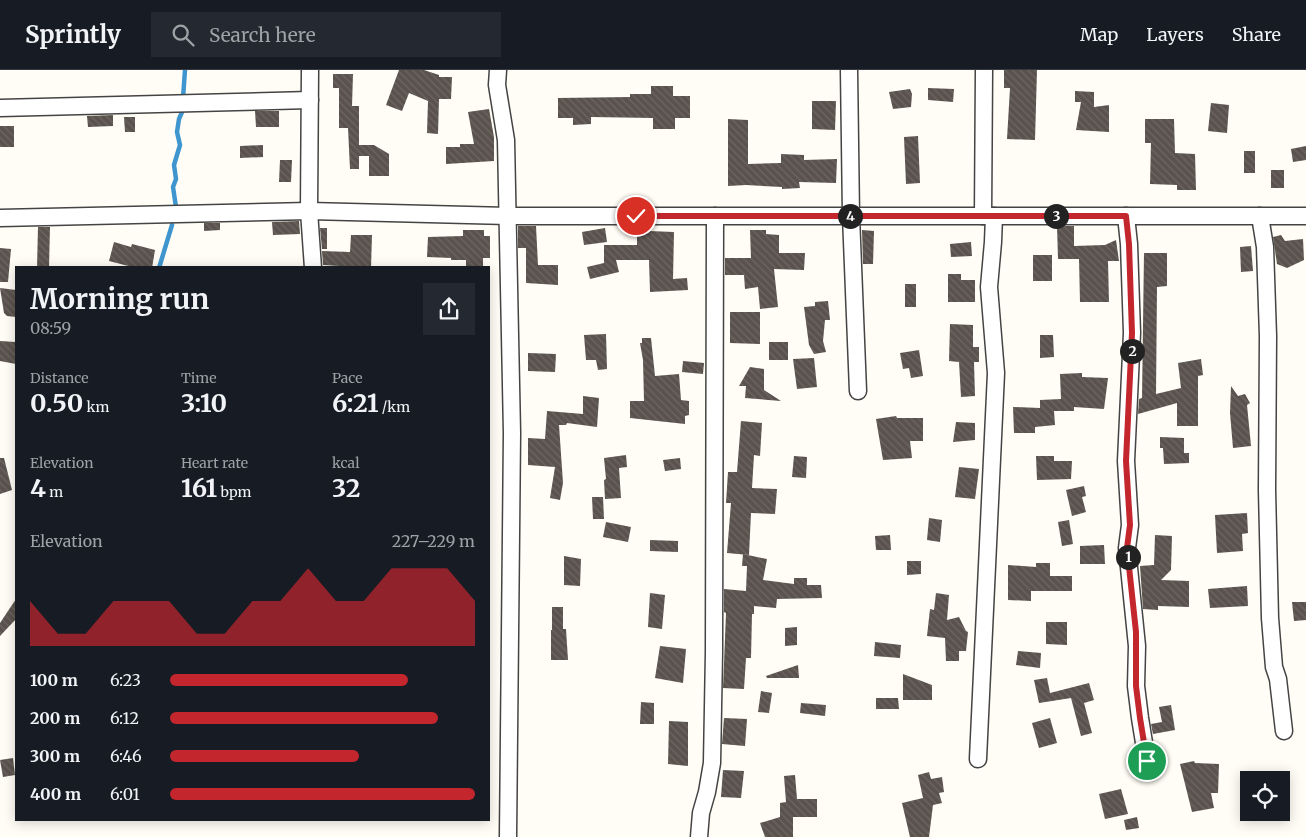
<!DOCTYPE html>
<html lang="en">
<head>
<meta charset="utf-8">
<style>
	:root { --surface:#171b24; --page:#242831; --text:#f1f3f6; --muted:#9ea1a6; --line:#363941; --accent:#c4262e }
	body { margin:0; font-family:Merriweather,serif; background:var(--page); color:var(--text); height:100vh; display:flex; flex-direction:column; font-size:19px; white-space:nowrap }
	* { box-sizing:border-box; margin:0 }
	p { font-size:16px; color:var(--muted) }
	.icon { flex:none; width:28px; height:28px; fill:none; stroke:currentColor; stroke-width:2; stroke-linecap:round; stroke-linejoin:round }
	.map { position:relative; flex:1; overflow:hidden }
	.details { position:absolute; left:15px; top:196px; width:475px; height:555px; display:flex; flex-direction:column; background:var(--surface); border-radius:0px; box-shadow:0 2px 12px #0003 }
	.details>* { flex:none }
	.tools { position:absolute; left:1240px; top:701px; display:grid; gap:10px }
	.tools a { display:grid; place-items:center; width:50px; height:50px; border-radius:0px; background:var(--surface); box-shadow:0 2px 12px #0003; font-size:25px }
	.pin { position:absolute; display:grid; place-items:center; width:42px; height:42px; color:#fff; margin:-21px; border:2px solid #fff; border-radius:50%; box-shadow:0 1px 5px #0007 }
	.km { position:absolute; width:25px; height:25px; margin:-12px; border-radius:50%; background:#222; color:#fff; font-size:14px; line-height:25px; text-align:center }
	.round { display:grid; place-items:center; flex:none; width:52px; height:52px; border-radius:0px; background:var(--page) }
	.overview { display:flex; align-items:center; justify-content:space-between; height:85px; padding:0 15px }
	h1 { font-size:28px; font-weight:700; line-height:38px }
	.stats { display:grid; grid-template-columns:repeat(3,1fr); gap:8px; height:85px; padding:5px 15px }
	.stats div { display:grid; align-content:center }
	.stats b { font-size:25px; font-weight:700 }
	.stats small { font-size:14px; font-weight:400 }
	.stats p { font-size:14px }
	.chart { height:140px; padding:10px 15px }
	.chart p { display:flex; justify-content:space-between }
	.chart svg { width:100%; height:90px; margin-top:5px; fill:var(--accent); opacity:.7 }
	ul { padding:0 15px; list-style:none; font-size:16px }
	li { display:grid; grid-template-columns:80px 60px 1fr; align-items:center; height:38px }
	li i { height:12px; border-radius:6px; background:var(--accent) }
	header { display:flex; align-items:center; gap:30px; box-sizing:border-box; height:70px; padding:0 25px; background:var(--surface); border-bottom:1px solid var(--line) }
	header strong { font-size:24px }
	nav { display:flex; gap:28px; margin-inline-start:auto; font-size:18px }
	.search { width:350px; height:45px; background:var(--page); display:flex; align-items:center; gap:12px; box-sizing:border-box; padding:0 18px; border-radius:0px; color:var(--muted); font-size:19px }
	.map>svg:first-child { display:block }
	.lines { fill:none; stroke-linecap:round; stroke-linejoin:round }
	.stream { stroke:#3f96cf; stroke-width:4.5 }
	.building { fill:url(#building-back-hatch) }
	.minor-casing { stroke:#444; stroke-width:19 }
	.minor { stroke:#fff; stroke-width:16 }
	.route-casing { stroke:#fff; stroke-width:10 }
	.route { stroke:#c4262e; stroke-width:6 }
</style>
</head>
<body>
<header>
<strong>Sprintly</strong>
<div class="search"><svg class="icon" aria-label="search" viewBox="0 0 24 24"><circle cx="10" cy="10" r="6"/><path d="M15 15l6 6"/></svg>Search here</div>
<nav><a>Map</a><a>Layers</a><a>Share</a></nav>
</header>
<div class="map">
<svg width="1306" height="767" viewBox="0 0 1306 767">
	<defs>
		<pattern id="building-back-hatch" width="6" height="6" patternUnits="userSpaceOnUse" patternTransform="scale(1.25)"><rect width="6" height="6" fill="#5a524d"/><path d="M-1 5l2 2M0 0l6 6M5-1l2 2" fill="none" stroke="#6d6662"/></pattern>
	</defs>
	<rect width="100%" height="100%" fill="#fffdf5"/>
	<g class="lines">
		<g class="stream">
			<path d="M176,137L173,117L176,109L174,95L180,75L177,62L179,49L182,42L185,0"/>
			<path d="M159,198L172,155"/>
		</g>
	</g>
	<g class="building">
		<path d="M399,0H424L439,5V7H452L451,29H439L438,64L427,63L428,31L409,23L402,41L386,35Z"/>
		<path d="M1004,0H1037L1035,70L1007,69L1010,18H1004Z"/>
		<path d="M333,4H353L352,36H359V75H374L389,84V106H369V86H359V99H350L348,58H339V18H333Z"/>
		<path d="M651,16H673V26H690V48H675V59H653V48L591,47V54L573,55V48H558V28L630,27V24H651Z"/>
		<path d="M928,18L954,19L953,32L928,30Z"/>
		<path d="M910,19L912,24L911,37L893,39L889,22Z"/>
		<path d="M1075,21L1094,22V37L1109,35V62L1076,60L1081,32H1075Z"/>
		<path d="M812,31H836L835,60L812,59Z"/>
		<path d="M1211,33L1229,35L1227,63L1208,61Z"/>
		<path d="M489,39L494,67V91L446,94V77H460V74H474L468,42Z"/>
		<path d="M255,41H279V57H256Z"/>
		<path d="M113,45V56L88,57L87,46Z"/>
		<path d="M124,47H135V62H125Z"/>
		<path d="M728,49L748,50V94L781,93V84L804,85V90L837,89L836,113L799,112L800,118L782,119V117L746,115L728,116Z"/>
		<path d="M1145,49H1174L1175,83L1195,84L1196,120H1177V115L1150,114L1151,73H1145Z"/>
		<rect x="0" y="56" width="14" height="21"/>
		<path d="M918,66L920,113L906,114L904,67Z"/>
		<path d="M263,75V87L240,88V76Z"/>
		<path d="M1306,76V90L1293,92L1291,79Z"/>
		<rect x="1244" y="81" width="11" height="22"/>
		<path d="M280,90H292L291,112H279Z"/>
		<rect x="1271" y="100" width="13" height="18"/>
		<path d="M299,151L300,164L273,165L272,152Z"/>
		<path d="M204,153H220V160L204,161Z"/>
		<path d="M518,156H536L538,195H558V215L526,213V178H518Z"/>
		<path d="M1057,156H1074V176L1105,175L1116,170L1119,191H1108L1109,232H1080L1079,189H1058Z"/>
		<path d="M38,157H50L49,198H37Z"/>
		<path d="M320,158H327V179H322Z"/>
		<path d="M605,158L607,172L584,175L582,162Z"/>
		<path d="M463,160H484V166H490V188H483V196H466V190H451V188L427,187L428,167L463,166Z"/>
		<path d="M750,160H766V164L779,165V183H805L804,200L774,199L778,237L760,239L758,217L745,219L744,205H725V188H751Z"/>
		<path d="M862,160L874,161L873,194H863Z"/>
		<path d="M649,161L674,162L673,209L687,208L688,220L650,222L649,190H616L619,202L590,209L587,197L604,193V175H637V163Z"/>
		<path d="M351,165H372L371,198L323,195L322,181L350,182Z"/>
		<path d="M1281,165L1285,171L1303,169L1304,190L1287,198L1277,194L1273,167Z"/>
		<path d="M114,172L131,177L132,174L155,180L152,198H136L109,191Z"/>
		<path d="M971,172L972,186L951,187L950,174Z"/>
		<path d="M1251,176L1253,201L1241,202L1240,177Z"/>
		<path d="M0,178L11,179L8,212H0Z"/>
		<path d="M1144,183H1167V216L1157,217L1156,324L1181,318L1178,293L1201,289L1203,305L1198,306V356H1177V333L1138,344L1139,329L1142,328Z"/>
		<rect x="1033" y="185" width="19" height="26"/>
		<path d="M948,204H961V210H975V232H948Z"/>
		<rect x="905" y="214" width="11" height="23"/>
		<path d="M0,218L16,220V247L7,246L4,243Z"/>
		<path d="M828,231L830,250H825L823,271L826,282L814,284L809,275L804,237L815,236V232Z"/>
		<path d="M730,242H760V274L730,273Z"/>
		<path d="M950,254L973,255V277H979V292H974L975,326L961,327L959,292L949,291Z"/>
		<path d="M606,264L607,299L598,300L596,290H586L584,265Z"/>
		<path d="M1040,265H1053L1054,287L1040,288Z"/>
		<path d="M642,268H651L655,306L679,304L681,330L689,331V345L685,346V354L630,348V331H644L643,290L640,273H642Z"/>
		<path d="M0,271L16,272V294L0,291Z"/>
		<rect x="769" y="272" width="19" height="18"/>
		<path d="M919,280L923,306L911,308L909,298L903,299L900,283Z"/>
		<path d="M528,283L556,284L555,302L528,301Z"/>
		<path d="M814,288L817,317L797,319L793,289Z"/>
		<path d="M683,291L704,293L703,304L682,302Z"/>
		<path d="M750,297L764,299V320L781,331L745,328L746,316H739Z"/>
		<path d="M1082,303V307L1108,308L1104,339L1074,337V341H1054L1055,355L1035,357V363H1014L1013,337L1040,338V330L1061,329L1060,304Z"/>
		<path d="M1231,316L1238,326L1245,324L1250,333L1247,335L1251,376L1233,378L1230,343Z"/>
		<path d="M583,326L599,328L597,357L567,353L566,355H559L563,413L560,430L550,428L555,397L528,395V368L545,369L547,341L583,344Z"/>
		<path d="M896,346L897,348H923V371H910L912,388L883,390L876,349Z"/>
		<path d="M741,351L762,353L760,386L754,385L752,418L777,419L775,444L751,443L749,485L727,483L731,433H726L728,402H737Z"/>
		<path d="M956,352L975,353V370L953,372Z"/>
		<path d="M1160,367L1184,368V383H1189V393L1164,394L1163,378H1160Z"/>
		<path d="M626,385L627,397L619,398L621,428L605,429L604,410L606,409L604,388Z"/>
		<path d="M794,386L807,387L806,408L792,407Z"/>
		<path d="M1036,386H1054V391H1072L1071,409L1037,410Z"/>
		<path d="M0,388H4L12,420L0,424Z"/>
		<path d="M680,388L681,399L665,401L663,390Z"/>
		<path d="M959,397L979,399L975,429L955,427Z"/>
		<path d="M1084,416L1086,426L1082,427L1086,442L1072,446L1066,420Z"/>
		<path d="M592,427H603L604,449H593Z"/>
		<path d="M1247,443L1248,463L1242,464L1243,481L1217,483L1215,445Z"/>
		<path d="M929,448L942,450L940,472L927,470Z"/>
		<path d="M1069,450L1073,474L1062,476L1058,452Z"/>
		<path d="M606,452L631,457L628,472L603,467Z"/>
		<path d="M890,465L891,480H876L875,466Z"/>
		<path d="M1155,465L1172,466L1171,500L1161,510L1189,511V537L1158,536V540L1143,539L1140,496L1154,495Z"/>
		<path d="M650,470L678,471V482L650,481Z"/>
		<path d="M1104,475L1105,494H1080V476Z"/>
		<path d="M743,484L767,489L763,510L794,514V508H807V515H821L822,528L777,529L776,538L754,536V544H752L751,588H746L744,619L723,618L726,543L724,542V519L746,521L747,496H742Z"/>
		<path d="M564,486L581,489L580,516L564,515Z"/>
		<path d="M907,491H921V504L907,505Z"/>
		<path d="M1036,493H1050V506H1072V521H1031V531L1008,530V495L1036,497Z"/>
		<path d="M1247,516L1248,536L1210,538L1208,519Z"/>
		<path d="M650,523L665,525L662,559L648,557Z"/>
		<path d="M936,523L949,525L947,550L959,547L966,561L968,562L966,581H959V591H946L945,568L927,566L930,539L934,540Z"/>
		<path d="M16,529V549L0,566V553Z"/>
		<path d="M1292,532H1306V550L1294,551Z"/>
		<path d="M552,537H563V559H566L568,590H551V560H552Z"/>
		<path d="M1046,552H1067V575L1046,574Z"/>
		<path d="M797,557V575L785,576V558Z"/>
		<path d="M875,572L901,575L900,588L874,586Z"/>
		<path d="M660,576L686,579L683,613L655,608Z"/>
		<path d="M1018,581L1041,583L1040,598L1016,595Z"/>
		<path d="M798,595L799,608H767L766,606Z"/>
		<path d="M903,604L932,615V630H903Z"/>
		<path d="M1047,608L1050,623L1089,613L1094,630L1084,633L1092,663L1081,666L1071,628L1039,633L1034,610Z"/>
		<path d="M761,621L772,623L769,643L758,642Z"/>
		<path d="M876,628H898L899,639H876Z"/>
		<path d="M641,632L654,633V654H640Z"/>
		<path d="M801,633L826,635L825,646L800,643Z"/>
		<path d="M1171,635L1175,660L1153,664L1151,654L1162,652L1159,637Z"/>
		<path d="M724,648L747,649L745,676L722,674Z"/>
		<path d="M1050,648L1057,673L1039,678L1032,653Z"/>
		<path d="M669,651L688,652V696L668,694Z"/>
		<path d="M13,688L15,705L3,707L0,690Z"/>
		<path d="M1194,691L1195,693L1219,694L1218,723H1211L1214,738L1192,742L1180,694Z"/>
		<path d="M723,700L744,701L741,728L721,727Z"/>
		<path d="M929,702L931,709L942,707L944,722L939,723L942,733L933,735L929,767H910L902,733L923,728L918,705Z"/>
		<path d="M795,705L797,729H817V747H793V767H765L760,753L780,747V733L786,732L784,706Z"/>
		<path d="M1121,719L1128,744L1105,749L1099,724Z"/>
		<path d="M1137,747L1139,758L1126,760L1124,750Z"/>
	</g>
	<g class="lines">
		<g class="minor-casing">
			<g id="minor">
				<path d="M310,0L309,141L313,198"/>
				<path d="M498,0L497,15L506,70L512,363L508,767"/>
				<path d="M849,0L851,146L858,321"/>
				<path d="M0,38L310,30"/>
				<path d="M983,146L984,0"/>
				<path d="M1126,146L1129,174L1132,263L1126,391L1130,455L1127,478L1137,576L1136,616L1140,648L1147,691"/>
				<path d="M1260,146L1265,177L1268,266L1267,420L1270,548L1274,597L1278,609L1284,661"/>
				<path d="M0,148L309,141L508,146H1306"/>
				<path d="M978,689L996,303L989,217L993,172L994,146"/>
				<path d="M699,767L701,743L707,722L712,693L714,582L715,146"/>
			</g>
		</g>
		<use href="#minor" class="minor"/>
	</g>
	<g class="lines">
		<g class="route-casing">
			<path id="route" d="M636,146H1126L1129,174L1132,263L1126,391L1130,455L1127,478L1136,562V616L1140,648L1147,691"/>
		</g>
		<use href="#route" class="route"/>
	</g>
</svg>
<div class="tools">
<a><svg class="icon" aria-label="locate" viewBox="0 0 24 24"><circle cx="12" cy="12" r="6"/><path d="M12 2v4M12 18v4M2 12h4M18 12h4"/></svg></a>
</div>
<div class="pin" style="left:1147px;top:691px;background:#1e9e55"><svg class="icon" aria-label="arrive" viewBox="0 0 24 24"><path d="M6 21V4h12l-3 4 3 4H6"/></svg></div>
<div class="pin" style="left:636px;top:146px;background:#d93025"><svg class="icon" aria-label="check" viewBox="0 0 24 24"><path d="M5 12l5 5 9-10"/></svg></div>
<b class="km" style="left:1128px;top:487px">1</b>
<b class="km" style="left:1132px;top:281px">2</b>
<b class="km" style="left:1056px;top:146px">3</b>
<b class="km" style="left:850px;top:146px">4</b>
<section class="details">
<div class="overview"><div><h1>Morning run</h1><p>08:59</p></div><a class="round"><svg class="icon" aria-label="share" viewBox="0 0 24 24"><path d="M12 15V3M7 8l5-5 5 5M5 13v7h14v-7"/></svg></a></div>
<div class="stats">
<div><p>Distance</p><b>0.50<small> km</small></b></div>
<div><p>Time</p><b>3:10</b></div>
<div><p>Pace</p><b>6:21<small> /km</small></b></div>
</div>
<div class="stats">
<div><p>Elevation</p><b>4<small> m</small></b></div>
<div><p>Heart rate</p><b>161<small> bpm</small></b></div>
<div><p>kcal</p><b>32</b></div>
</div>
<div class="chart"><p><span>Elevation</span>227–229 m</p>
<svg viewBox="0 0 160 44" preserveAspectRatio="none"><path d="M0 44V22L10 38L20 38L30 22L40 22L50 22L60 38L70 38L80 22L90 22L100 6L110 22L120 22L130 6L140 6L150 6L160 22V44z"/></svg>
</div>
<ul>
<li><b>100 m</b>6:23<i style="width:78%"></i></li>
<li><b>200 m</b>6:12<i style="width:88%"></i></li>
<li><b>300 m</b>6:46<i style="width:62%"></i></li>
<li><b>400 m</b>6:01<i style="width:100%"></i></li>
</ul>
</section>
</div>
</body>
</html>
